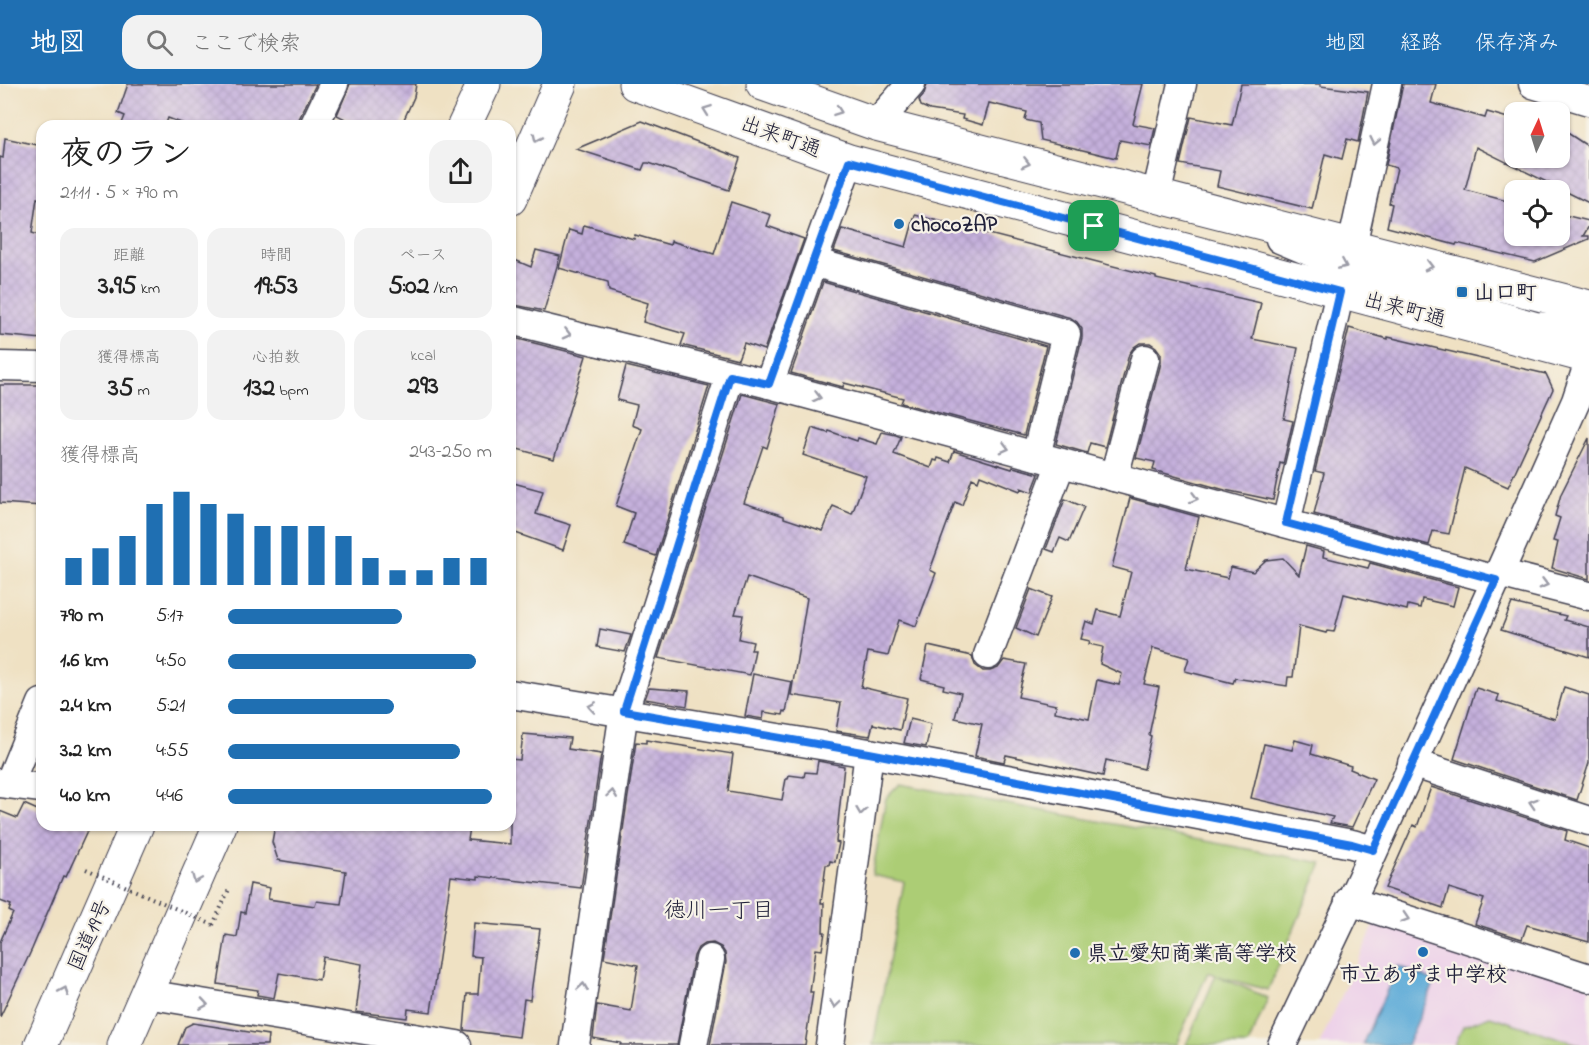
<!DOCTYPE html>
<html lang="ja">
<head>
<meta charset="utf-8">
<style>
	:root { --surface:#fff; --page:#f2f2f2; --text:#222; --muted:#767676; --accent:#1f6fb2 }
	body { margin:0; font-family:"Indie Flower","Klee One",sans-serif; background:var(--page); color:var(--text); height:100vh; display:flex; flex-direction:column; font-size:22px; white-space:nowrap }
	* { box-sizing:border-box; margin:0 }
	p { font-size:20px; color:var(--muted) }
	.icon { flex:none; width:33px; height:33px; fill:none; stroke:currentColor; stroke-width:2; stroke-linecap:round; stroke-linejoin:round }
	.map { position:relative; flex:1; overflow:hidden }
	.drawer { position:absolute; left:36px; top:36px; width:480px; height:711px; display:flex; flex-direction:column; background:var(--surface); border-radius:18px; box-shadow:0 2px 4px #0004 }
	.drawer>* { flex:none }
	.needle { width:39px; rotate:4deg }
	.buttons { position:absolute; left:1504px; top:18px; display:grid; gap:12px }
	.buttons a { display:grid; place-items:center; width:66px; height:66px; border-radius:12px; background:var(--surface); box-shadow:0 2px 4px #0004; font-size:30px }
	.pin { position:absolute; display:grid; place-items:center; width:51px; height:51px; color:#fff; margin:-26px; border-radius:12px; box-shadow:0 3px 9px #0006 }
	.round { display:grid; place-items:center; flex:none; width:63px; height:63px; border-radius:18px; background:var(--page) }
	.overview { display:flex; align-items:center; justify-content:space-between; height:102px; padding:0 24px }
	h1 { font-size:33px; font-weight:700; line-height:45px }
	.metrics { display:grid; grid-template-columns:repeat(3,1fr); gap:9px; height:102px; padding:6px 24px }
	.metrics div { display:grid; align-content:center; border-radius:15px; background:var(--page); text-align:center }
	.metrics b { font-size:26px; font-weight:700 }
	.metrics small { font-size:16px; font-weight:400 }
	.metrics p { font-size:16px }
	.chart { height:168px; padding:12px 24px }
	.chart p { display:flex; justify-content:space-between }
	.chart svg { width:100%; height:108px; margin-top:6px; stroke:var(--accent); stroke-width:6 }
	ul { padding:0 24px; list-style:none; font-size:20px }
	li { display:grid; grid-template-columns:96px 72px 1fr; align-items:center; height:45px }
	li i { height:15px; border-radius:8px; background:var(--accent) }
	header { display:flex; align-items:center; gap:36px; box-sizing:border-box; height:84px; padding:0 30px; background:var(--accent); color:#fff }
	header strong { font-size:28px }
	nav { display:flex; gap:33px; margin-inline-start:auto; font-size:21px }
	.search { width:420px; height:54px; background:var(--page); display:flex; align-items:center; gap:15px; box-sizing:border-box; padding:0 21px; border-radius:18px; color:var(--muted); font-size:22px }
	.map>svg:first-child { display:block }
	.built { fill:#edd1e9 }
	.pitch { fill:#accd75; stroke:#677858; stroke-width:1.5 }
	.water { fill:#5facd8; stroke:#40678a; stroke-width:1.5 }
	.building { fill:url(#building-cross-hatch) }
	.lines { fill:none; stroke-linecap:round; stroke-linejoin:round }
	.minor-casing { stroke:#413f4f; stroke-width:31 }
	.major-casing { stroke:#413f4f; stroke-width:35 }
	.highway-casing { stroke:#413f4f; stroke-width:35 }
	.path { stroke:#413f4f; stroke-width:4; stroke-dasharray:1.5 4.5; stroke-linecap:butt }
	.minor { stroke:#fff; stroke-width:28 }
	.major { stroke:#fff; stroke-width:33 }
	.highway { stroke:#fff; stroke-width:33 }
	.path-bridge { stroke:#413f4f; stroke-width:4; stroke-dasharray:1.5 4.5; stroke-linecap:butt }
	.oneway { stroke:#9c9ca7 }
	.route-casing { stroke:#fff; stroke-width:12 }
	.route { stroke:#1a73e8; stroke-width:8 }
	.poi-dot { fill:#1f6fb2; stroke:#f7f3e8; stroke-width:2 }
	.labels { text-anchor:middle; stroke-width:4.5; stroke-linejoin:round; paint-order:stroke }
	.street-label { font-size:21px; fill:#22223b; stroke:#f7f3e8 }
	.poi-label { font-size:21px; font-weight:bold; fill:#22223b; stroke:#f7f3e8; text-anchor:start }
	.neighbourhood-label { font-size:22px; fill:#22223b; stroke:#f7f3e8 }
</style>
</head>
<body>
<header>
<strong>地図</strong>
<div class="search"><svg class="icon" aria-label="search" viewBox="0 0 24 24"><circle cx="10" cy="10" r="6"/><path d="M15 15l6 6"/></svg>ここで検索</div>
<nav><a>地図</a><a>経路</a><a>保存済み</a></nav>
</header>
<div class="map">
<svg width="1589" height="961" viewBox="0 0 1589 961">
	<defs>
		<pattern id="building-cross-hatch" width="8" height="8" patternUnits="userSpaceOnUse" patternTransform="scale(1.5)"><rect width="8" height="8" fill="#c5b0dc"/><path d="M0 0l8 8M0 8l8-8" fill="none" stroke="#a997be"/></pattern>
	</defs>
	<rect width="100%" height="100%" fill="#f7f3e8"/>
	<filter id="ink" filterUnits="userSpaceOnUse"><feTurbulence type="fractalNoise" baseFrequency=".0167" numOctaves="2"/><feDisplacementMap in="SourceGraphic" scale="12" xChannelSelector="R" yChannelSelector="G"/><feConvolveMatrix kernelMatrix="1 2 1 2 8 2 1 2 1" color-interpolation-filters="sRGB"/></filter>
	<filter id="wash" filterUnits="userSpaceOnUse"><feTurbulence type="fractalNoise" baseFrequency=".008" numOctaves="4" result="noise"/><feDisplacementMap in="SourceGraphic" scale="24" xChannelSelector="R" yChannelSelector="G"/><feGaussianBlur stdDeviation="1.35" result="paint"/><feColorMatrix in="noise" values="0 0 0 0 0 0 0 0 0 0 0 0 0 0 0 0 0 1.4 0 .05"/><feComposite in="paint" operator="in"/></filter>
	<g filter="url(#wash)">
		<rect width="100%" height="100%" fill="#efe1c3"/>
		<path class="built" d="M1378,833L1589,902V961H1319Z"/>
		<g class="pitch">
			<path d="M900,700L1322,779L1268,906L1218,892L1268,914L1248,961H1186L1216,891L1208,888L1176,961H873L904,798L872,791L886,714Z"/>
			<path d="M1490,932L1581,961H1455L1463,942Z"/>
		</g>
		<path class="water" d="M1398,882L1435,898L1407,961H1369L1363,959Z"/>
		<g id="blocks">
			<g class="building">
				<path d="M128,0H316L299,35L298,42H189L168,34L165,42H121L125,32L118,29Z"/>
				<path d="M350,0H416L414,13L401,42H359L337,31Z"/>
				<path d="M927,0H1143L1133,40L1155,44L1151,62L1120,56L1116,74L1041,56L1039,39L1025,36L1027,28L989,19L983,41L962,35L963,31L930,26L921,22L919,16L924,10Z"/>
				<path d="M1241,0H1321L1320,2L1368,8L1358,58L1347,55L1342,75L1325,70L1312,125L1217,102L1220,87L1180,80L1191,33L1232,41Z"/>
				<path d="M1403,0H1436L1431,19L1485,34L1487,28L1515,36V74H1560V44L1589,63V119L1476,63L1465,106L1511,118L1509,125L1515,127V152H1560V130L1589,137V142L1583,152H1589V155L1535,178L1457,159L1456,161L1387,143L1392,120L1389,119L1397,84L1386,81Z"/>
				<path d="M642,37L740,74L729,106L649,79H645L642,86L576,65Z"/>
				<path d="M5,54L42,62V115L37,114L32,149L42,152V255L0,251V73L3,74Z"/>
				<path d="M731,118L771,131L767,142L804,155L764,266L744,259L738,275L681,261L685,250L643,238L648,219L609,207L608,198L559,184L569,146L582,150L584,141L634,155L635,151L670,161L671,157L714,170Z"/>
				<path d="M915,131L1156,193V195L1261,219L1252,255L1298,264L1284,335L1293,337L1283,380L1280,379L1273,416L1225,406L1153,386L1155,378L1136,374L1161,279V270L1156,263L1150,259H1140L1134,263L1129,270L1105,363L1090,359L1087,369L1056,360L1082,254V245L1077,238L1071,234L834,167L842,145L906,163Z"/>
				<path d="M536,166L560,172L544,227L510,220V174L531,183Z"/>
				<path d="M823,198L1046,262L1024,351L901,319L903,314L844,299L843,303L791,289Z"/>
				<path d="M1349,244L1388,255V253L1546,290L1553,305L1508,403L1465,384L1449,450L1433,447L1429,461L1314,430L1324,389L1315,387Z"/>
				<path d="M510,253L586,272L554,375L510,363Z"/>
				<path d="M626,282L709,302L656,472L624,461L634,429L616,422L642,345L632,341L637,321L617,316Z"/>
				<path d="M0,301H42V422L0,419Z"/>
				<path d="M742,310L780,320L767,364L763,362L744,419L784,432V434L823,447L833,422L852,430L866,392L803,371L812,344L828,349L829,347L857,357L858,354L877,360L882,348L896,351L901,353L894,370L931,384L934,376L937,377L938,374L950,378L954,367L1012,385L1013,383L1039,390L1032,408L1021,404L1020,407L980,391L978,397L972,394L962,421L955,418L930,486L936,489L916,542L899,536L888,572L868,568L861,603L907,614L900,646L873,640L870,652L836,647L841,619L791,611L807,514L747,493L735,530L743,531L739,555L753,558L751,566H755L750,591L658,574Z"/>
				<path d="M1589,354V495L1552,484L1558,458L1553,457L1560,434L1555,432L1561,410Z"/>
				<path d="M510,398L543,407L536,430L571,441L563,466L510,447Z"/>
				<path d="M1130,414L1199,433L1186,485L1228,494L1231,483L1253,488L1266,476L1283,474L1299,491L1306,462L1324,467L1323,473L1368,484L1370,479L1458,503L1453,522L1422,515L1420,524L1408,521L1407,526L1344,510L1334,548L1327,547L1326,549L1299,542L1293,593H1288L1287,602L1235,594L1233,599L1185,587L1189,574L1153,564L1144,600L1159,603L1149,651L1151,652L1144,685L1106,676L1103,692L1006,671L1004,678L975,672L982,640L955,634L961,609L943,605L944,601L921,595L928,562L972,572L975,581L983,587H990L998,584L1004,576L1026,580L1018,613L1056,621L1055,628L1089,635L1097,596L1119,601L1122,590L1100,580L1103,563L1089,560L1090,557L1081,555L1086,537L1094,540L1098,526L1120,532L1131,488L1112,483Z"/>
				<path d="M1065,415L1084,423L1069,458L1060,454L1054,468L1046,465Z"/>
				<path d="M1031,505L1052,513L1036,553L1016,544Z"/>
				<path d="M1512,519L1566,532L1564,536L1589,543V573L1501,546Z"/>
				<path d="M600,545L631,551L625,568L597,563Z"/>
				<path d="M753,590L792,598L786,628L784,627L783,631L764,628L763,635L745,632Z"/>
				<path d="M1564,603L1589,611V679L1577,716L1454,675L1476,604L1499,611L1497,617L1555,635Z"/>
				<path d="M649,604L689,607L687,622L645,615Z"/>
				<path d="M910,635L931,640L926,663L904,659Z"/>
				<path d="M523,650L570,654L568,665L601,670L581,804L478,792V795L451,792L431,928L408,925L407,934L356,928L362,880L323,873L319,896L279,889L274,914L257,911L258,906L218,900L226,851L237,853L241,828L245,829L250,800L270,804L268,815L315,822L316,817L341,820L346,787L278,776L272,758L275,741H466V743H470L468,756L510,760V675L520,676Z"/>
				<path d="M646,656L733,670L728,707L782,716L786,695H788L789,691L804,693L805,688L816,689L818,677L844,682L836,758L839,759L835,778L830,777L829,781H826L821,819H824L823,848H825L822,866L816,865L810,908H813L805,961H710L726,878L725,869L721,863L713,859L704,860L698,864L694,872L677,961H620L621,959L593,954L597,921L631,927L638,881L604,874L636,658L646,659Z"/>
				<path d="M1295,656L1313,661L1311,670L1351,682L1350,685L1374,695L1352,743L1330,739L1333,733L1251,714L1264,660L1292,666Z"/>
				<path d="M1431,703L1567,747L1565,756L1589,764V858L1527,841L1522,855L1475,840L1484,815L1449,804L1443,824L1385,804L1413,741L1417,743Z"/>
				<path d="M24,720L42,728V741H90L66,793L63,792L32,865L0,933V858L13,829L9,827L11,821L0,817V727L17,734Z"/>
				<path d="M474,839L540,845L530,916L524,915L519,953L464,946L467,910H478L481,873L471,872Z"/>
				<path d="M193,939L268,951L267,961H178L185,943Z"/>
			</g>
		</g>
	</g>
	<g filter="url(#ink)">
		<use href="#blocks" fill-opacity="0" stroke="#413f4f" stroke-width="1.5"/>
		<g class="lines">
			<g class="minor-casing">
				<g id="minor">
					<path d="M1533,0L1589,17"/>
					<path d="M876,40L911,0"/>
					<path d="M314,42L334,0"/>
					<path d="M1156,112L1182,0"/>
					<path d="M1280,155L1383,198L1535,242L1589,245"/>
					<path d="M1352,162L1387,0"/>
					<path d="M813,178L1066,250L1036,372"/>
					<path d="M510,236L769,300L1496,496"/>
					<path d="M0,282L42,283"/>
					<path d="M769,300L849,77"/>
					<path d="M1114,393L1145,275"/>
					<path d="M1286,439L1340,208"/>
					<path d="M1499,489L1589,512"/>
					<path d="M988,571L1061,379"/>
					<path d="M510,610L869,669L1352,760L1373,766"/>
					<path d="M1412,679L1589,737"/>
					<path d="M0,699L42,704"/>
					<path d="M9,700L42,619"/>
					<path d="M1349,817L1589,894"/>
					<path d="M146,910L457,961"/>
					<path d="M575,961L624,627L730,292"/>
					<path d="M693,961L710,875"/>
					<path d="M830,961L869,669"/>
					<path d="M1282,961L1361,795L1496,496L1576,317L1589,278"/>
				</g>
			</g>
			<g class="major-casing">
				<g id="major">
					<path d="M635,0L849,77L1589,273"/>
					<path d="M763,0L876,40L1589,223"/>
				</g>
			</g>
			<g class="highway-casing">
				<g id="highway">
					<path d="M464,42L484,0"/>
					<path d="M510,115L560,0"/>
					<path d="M41,961L137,741"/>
					<path d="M124,961L220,741"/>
				</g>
			</g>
			<path class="path" d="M213,841L230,803"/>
			<use href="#minor" class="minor"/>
			<use href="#major" class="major"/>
			<use href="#highway" class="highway"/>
			<path class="path-bridge" d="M86,785L213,841"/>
		</g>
		<defs><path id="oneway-chevron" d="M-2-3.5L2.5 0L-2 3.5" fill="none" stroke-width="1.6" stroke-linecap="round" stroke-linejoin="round" transform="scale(1.5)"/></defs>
		<g class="oneway">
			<use href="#oneway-chevron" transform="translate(707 26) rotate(-160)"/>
			<use href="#oneway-chevron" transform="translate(838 27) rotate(20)"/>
			<use href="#oneway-chevron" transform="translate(537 54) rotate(114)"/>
			<use href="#oneway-chevron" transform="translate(1375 57) rotate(102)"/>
			<use href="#oneway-chevron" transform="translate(1026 79) rotate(14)"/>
			<use href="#oneway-chevron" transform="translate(1343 181) rotate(23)"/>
			<use href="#oneway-chevron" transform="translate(1429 182) rotate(14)"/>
			<use href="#oneway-chevron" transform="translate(567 250) rotate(14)"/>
			<use href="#oneway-chevron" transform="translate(817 313) rotate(15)"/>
			<use href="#oneway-chevron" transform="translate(1005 364) rotate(15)"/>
			<use href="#oneway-chevron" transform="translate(1194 414) rotate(15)"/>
			<use href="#oneway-chevron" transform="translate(1544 500) rotate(15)"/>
			<use href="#oneway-chevron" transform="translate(592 623) rotate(-171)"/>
			<use href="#oneway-chevron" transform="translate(612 710) rotate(-82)"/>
			<use href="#oneway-chevron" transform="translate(1533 719) rotate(-162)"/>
			<use href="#oneway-chevron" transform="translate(861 727) rotate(98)"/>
			<use href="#oneway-chevron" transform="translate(196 795) rotate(113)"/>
			<use href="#oneway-chevron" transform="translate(1405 834) rotate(18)"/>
			<use href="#oneway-chevron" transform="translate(583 903) rotate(-82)"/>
			<use href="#oneway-chevron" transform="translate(64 907) rotate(-66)"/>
			<use href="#oneway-chevron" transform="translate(204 920) rotate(9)"/>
			<use href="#oneway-chevron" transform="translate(835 920) rotate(98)"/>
		</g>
	</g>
	<g class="lines" filter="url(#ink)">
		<g class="route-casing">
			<path id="route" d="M849,77L1340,208L1286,439L1496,496L1373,766L1352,760L869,669L624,627L730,292L769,300Z"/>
		</g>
		<use href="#route" class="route"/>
	</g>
	<g class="poi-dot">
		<circle cx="899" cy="140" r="6"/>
		<rect x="1456" y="202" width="12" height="12" rx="3"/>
		<circle cx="1423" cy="868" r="6"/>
		<circle cx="1075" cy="869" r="6"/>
	</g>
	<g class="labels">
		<g class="street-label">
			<text transform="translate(781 52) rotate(20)" y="7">出来町通</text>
			<text transform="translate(1405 225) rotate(15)" y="7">出来町通</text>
			<text transform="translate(89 851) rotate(-66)" y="7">国道19号</text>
		</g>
		<g class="poi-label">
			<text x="911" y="147">chocoZAP</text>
			<text x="1474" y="215">山口町</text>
			<text x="1087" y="876">県立愛知商業高等学校</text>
			<text x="1423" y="897" text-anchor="middle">市立あずま中学校</text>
		</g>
		<g class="neighbourhood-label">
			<text x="719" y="833">徳川一丁目</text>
		</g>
	</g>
</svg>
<div class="buttons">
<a><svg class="needle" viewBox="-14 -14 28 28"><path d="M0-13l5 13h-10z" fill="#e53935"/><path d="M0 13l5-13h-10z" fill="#767676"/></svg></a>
<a><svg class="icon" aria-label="locate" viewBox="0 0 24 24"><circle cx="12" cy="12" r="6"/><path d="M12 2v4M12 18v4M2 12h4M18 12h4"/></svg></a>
</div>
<div class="pin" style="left:1094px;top:142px;background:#1e9e55"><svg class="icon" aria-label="arrive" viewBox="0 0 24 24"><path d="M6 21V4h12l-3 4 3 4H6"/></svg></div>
<section class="drawer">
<div class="overview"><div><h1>夜のラン</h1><p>21:11 · 5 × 790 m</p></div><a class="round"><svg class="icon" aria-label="share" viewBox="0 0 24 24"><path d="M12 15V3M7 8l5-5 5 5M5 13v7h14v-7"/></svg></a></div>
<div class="metrics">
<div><p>距離</p><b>3.95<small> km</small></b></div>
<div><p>時間</p><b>19:53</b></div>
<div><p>ペース</p><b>5:02<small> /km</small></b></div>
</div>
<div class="metrics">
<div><p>獲得標高</p><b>35<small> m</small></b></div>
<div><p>心拍数</p><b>132<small> bpm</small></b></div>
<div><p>kcal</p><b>293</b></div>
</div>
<div class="chart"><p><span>獲得標高</span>243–250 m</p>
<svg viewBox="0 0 160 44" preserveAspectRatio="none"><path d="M5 44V33M15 44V29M25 44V24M35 44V11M45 44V6M55 44V11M65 44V15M75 44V20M85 44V20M95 44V20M105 44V24M115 44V33M125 44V38M135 44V38M145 44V33M155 44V33"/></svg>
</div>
<ul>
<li><b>790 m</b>5:17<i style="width:66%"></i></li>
<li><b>1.6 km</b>4:50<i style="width:94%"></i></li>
<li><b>2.4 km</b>5:21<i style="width:63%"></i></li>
<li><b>3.2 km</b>4:55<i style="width:88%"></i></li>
<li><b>4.0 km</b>4:46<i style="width:100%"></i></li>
</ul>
</section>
</div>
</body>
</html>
